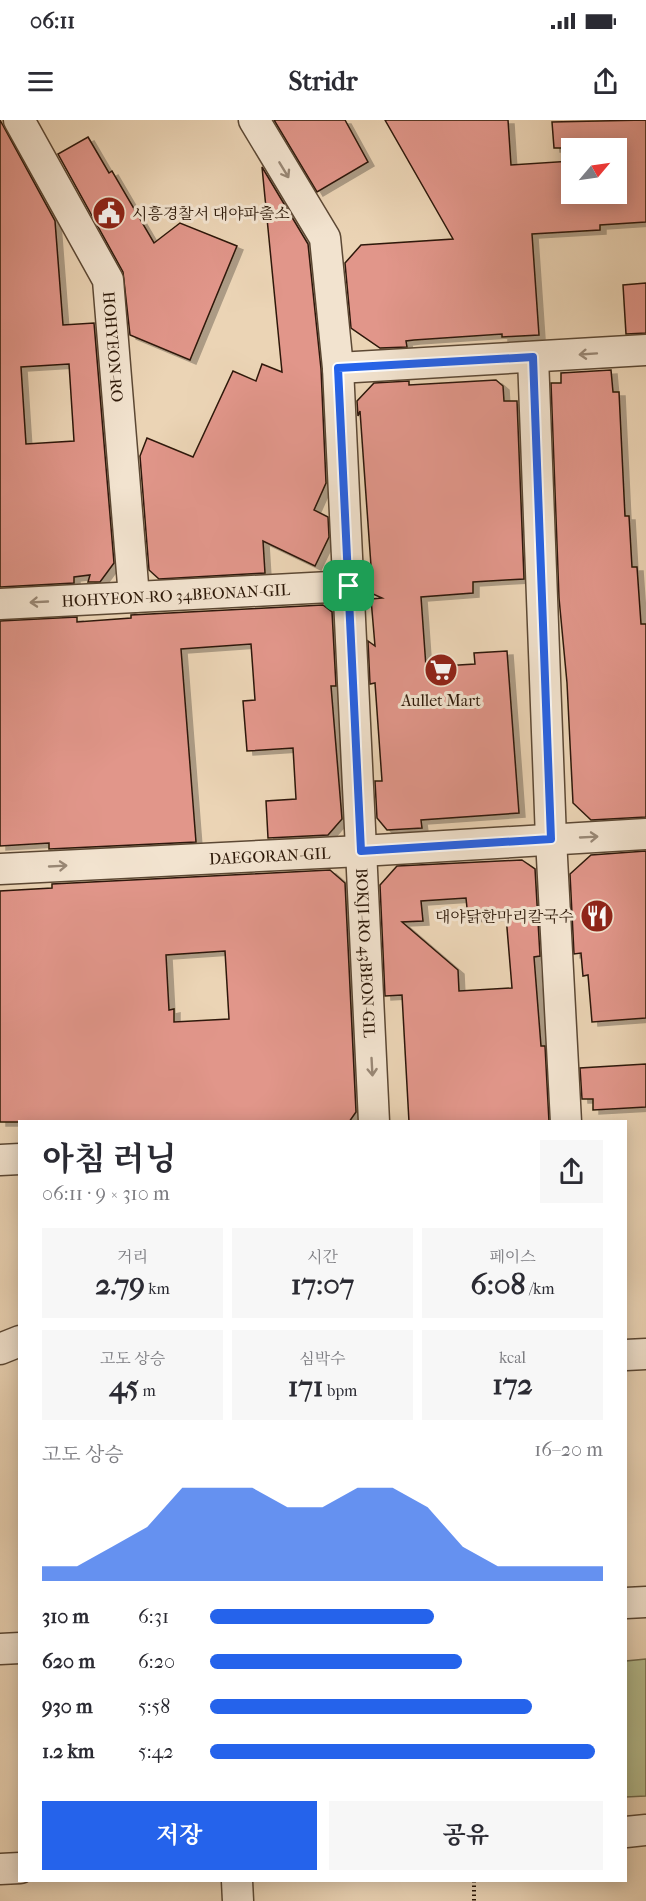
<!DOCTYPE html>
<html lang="ko">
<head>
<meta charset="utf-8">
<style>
	:root { --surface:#fff; --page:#f7f7f7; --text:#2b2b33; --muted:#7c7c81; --accent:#2563eb }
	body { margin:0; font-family:"IM FELL French Canon","Noto Serif KR",serif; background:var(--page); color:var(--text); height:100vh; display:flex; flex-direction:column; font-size:22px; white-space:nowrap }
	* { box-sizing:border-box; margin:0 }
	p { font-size:20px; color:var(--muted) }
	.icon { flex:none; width:33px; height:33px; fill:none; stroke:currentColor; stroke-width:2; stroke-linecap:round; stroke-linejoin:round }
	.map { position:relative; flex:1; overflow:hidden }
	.details { position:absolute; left:18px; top:1000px; width:609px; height:762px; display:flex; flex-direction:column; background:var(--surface); border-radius:0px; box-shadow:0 3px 15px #0003 }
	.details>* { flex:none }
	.needle { width:39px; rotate:61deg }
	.controls { position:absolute; left:561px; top:18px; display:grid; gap:12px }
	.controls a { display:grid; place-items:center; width:66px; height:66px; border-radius:0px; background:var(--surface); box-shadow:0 3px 15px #0003; font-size:30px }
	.pin { position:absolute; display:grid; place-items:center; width:51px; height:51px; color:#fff; margin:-26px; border-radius:12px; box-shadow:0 3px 9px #0006 }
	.round { display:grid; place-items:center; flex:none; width:63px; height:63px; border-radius:0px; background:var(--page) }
	.overview { display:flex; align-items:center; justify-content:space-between; height:102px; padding:0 24px }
	h1 { font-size:33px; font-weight:700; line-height:45px }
	.stats { display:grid; grid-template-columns:repeat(3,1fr); gap:9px; height:102px; padding:6px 24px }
	.stats div { display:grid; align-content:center; border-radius:0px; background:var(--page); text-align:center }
	.stats b { font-size:30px; font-weight:700 }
	.stats small { font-size:16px; font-weight:400 }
	.stats p { font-size:16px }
	.chart { height:168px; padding:12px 24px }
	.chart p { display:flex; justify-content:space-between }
	.chart svg { width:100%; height:108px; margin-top:6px; fill:var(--accent); opacity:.7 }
	.cta { display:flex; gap:12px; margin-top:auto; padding:12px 24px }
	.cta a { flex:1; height:69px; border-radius:0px; background:var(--accent); color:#fff; font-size:24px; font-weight:700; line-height:69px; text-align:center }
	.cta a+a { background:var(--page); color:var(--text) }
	ul { padding:0 24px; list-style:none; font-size:20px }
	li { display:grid; grid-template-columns:96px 72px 1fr; align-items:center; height:45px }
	li i { height:15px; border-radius:8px; background:var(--accent) }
	.status { display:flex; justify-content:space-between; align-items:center; height:42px; padding:0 30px; background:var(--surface); direction:ltr }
	.status svg { height:16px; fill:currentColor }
	header { display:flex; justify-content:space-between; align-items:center; height:78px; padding:0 24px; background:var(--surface); font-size:27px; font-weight:700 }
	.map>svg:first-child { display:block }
	.green { fill:#b6bd8e; stroke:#726b4c; stroke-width:1.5 }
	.building { fill:#e1968a; stroke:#2d1909; stroke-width:1.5; fill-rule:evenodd; filter:url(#shadow) }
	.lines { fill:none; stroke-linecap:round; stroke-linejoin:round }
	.minor-casing { stroke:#5c4834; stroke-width:33 }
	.path { stroke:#2d1909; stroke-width:4; stroke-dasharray:1.5 3; stroke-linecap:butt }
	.minor { stroke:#f2e3cf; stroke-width:30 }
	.oneway { stroke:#998876 }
	.route-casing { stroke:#fff; stroke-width:12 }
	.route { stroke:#2563eb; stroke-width:8 }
	.labels { text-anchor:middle; stroke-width:6; stroke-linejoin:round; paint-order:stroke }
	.poi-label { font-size:16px; fill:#2d1909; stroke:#f2e3cf; text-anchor:start }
	.street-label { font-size:16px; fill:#2d1909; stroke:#f2e3cf }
</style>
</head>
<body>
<div class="status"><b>06:11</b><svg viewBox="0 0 49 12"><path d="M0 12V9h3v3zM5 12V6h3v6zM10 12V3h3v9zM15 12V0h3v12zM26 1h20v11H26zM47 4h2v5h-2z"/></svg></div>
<header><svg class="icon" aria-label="menu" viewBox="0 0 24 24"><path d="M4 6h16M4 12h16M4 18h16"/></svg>Stridr<svg class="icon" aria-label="share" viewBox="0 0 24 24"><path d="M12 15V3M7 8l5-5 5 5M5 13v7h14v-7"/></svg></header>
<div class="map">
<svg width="646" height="1781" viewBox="0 0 646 1781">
	<defs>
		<filter id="shadow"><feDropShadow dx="6" dy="4" stdDeviation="0" flood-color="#0004"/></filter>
	</defs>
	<rect width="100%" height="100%" fill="#ebd4b5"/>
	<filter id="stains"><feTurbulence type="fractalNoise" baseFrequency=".00333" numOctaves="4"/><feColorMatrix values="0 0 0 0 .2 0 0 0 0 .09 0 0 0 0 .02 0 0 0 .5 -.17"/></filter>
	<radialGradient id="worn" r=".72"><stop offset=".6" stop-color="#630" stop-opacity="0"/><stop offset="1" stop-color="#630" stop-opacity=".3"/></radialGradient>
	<path class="green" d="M646,1539V1676L626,1677V1541Z"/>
	<g class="building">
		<path d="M0,0L55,101L63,205L94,203L114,443L100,462H88L90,455L74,457V463L0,467ZM69,244L74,321L26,324L21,247Z"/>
		<path d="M274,0H345L368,42L317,72Z"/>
		<path d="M385,0H508L511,45L572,41V74H616V28H554L552,2L646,0V102L600,105V110L532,114L539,215L502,217V214L414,220L406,221L407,227L380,228L351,208L345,143L361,125L453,119Z"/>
		<path d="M88,17L109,53L112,51L154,123L180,103L237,126L190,240L130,215L123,152L58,34Z"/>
		<path d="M262,47L308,124L321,249L326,363L314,390L328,397L329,417L315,446L263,421L265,453L159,459L149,450L140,336L147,318L193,337L233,251L256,261L262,244L282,252Z"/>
		<path d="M646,163V213L626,214L623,165Z"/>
		<path d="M611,250L613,272H619L625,396H629L632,447H637L641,504H646V697L591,700L573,683L567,563L559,478L551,263H561V253Z"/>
		<path d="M496,260L503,266L504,281H517L524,459L473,462V473L421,477L426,547L475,544L474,533L507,531L519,693L421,700L422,708L387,710L377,698L375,661H382L375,563L370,564L368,521L375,526L371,479L382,478L373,474L360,291L358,296L357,281L374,263L409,261V265Z"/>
		<path d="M323,485L332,492L336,566H331L342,699L328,715L268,718L266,681L296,679L293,628L247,631L243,581L255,580L251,524L181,529L196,722L49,729V723L0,726V501L77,497V502L131,498V495Z"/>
		<path d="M646,731V898L592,902L588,855L583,856L581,833L574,834L570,754L591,735Z"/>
		<path d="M522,740L535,749L540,836L534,837L541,926H545L549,1002H409L402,875L385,876L380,765L397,746ZM466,778L468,798L506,796L512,868L459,871L458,850L402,802L423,801L421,781Z"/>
		<path d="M330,750L345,763L356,992L349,1002H0V771L52,768V764ZM225,831L229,899L174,902V889L169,890L166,835Z"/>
		<path d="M646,944V987L593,990V979H582L580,948Z"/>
	</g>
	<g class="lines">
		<g class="minor-casing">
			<g id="minor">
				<path id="s1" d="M19,0L108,160L134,477"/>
				<path id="s2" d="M254,0L325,118L338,248L374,1002"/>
				<path d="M533,237L551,719L566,1002"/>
				<path d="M338,248L646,230"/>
				<path id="s3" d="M0,484L349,466"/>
				<path id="s4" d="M0,749L361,731L646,714"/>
				<path d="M0,1040L20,1039"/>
				<path d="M0,1229L20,1221"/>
				<path d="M626,1235L646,1234"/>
				<path d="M626,1483L646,1482"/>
				<path d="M0,1529L20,1528"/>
				<path d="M626,1712L646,1710"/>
				<path d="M0,1749L20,1748"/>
				<path d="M237,1761L238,1781"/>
			</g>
		</g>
		<path class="path" d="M474,1761V1781"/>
		<use href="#minor" class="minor"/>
	</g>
	<defs><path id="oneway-shaft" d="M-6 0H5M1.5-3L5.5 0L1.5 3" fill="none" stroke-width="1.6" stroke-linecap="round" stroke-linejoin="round" transform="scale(1.5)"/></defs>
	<g class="oneway">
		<use href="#oneway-shaft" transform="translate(284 50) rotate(59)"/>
		<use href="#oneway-shaft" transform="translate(588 234) rotate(176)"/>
		<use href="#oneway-shaft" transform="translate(39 482) rotate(177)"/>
		<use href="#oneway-shaft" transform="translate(589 717) rotate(-3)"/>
		<use href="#oneway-shaft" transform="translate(58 746) rotate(-3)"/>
		<use href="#oneway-shaft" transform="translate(372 947) rotate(87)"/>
	</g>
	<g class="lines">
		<g class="route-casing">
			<path id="route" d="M533,237L551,719L361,731L338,248Z"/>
		</g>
		<use href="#route" class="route"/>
	</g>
	<defs>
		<g id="civic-disc" transform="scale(1.725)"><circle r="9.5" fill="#8f2418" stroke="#f2e3cf"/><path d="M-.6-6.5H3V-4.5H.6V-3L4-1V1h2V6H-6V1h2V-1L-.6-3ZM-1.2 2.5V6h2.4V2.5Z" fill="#fff"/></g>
		<g id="supermarket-disc" transform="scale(1.725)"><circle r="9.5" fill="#8f2418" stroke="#f2e3cf"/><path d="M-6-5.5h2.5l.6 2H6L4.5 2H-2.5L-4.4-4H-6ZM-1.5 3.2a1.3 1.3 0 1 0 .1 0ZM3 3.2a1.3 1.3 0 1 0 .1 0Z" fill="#fff"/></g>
		<g id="restaurant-disc" transform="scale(1.725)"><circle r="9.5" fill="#8f2418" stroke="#f2e3cf"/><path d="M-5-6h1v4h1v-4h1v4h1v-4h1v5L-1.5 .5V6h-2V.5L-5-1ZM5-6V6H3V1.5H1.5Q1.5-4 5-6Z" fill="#fff"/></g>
	</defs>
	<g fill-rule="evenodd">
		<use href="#civic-disc" x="109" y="93"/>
		<use href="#supermarket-disc" x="441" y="550"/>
		<use href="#restaurant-disc" x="597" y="796"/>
	</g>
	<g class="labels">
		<g class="poi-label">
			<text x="132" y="99">시흥경찰서 대야파출소</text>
			<text x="441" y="586" text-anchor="middle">Aullet Mart</text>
			<text x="574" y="802" text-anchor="end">대야닭한마리칼국수</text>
		</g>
		<g class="street-label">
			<text dy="6" stroke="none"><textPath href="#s1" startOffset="250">HOHYEON-RO</textPath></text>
			<text dy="6" stroke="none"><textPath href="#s3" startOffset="176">HOHYEON-RO 34BEONAN-GIL</textPath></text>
			<text dy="6" stroke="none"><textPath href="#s4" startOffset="270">DAEGORAN-GIL</textPath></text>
			<text dy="6" stroke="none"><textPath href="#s2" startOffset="854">BOKJI-RO 43BEON-GIL</textPath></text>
		</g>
	</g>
	<rect width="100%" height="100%" filter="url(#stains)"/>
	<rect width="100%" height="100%" fill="url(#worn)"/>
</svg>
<div class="controls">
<a><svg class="needle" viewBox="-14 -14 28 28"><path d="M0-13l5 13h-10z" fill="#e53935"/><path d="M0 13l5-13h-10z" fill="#7c7c81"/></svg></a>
</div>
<div class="pin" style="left:349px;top:466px;background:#1e9e55"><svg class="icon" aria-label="arrive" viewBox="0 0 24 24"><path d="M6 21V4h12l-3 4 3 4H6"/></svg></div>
<section class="details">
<div class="overview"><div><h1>아침 러닝</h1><p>06:11 · 9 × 310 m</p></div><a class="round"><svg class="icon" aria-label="share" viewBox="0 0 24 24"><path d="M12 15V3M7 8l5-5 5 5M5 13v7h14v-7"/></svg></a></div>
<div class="stats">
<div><p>거리</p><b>2.79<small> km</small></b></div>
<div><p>시간</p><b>17:07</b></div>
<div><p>페이스</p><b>6:08<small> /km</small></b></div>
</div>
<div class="stats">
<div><p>고도 상승</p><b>45<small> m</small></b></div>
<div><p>심박수</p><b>171<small> bpm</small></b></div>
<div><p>kcal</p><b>172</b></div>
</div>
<div class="chart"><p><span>고도 상승</span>16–20 m</p>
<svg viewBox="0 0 160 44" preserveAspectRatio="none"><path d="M0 44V38L10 38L20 30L30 22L40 6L50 6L60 6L70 14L80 14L90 6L100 6L110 14L120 30L130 38L140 38L150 38L160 38V44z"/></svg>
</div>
<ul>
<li><b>310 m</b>6:31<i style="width:57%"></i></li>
<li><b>620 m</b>6:20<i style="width:64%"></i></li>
<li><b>930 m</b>5:58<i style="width:82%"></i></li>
<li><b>1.2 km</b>5:42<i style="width:98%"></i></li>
</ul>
<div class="cta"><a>저장</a><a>공유</a></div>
</section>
</div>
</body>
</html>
